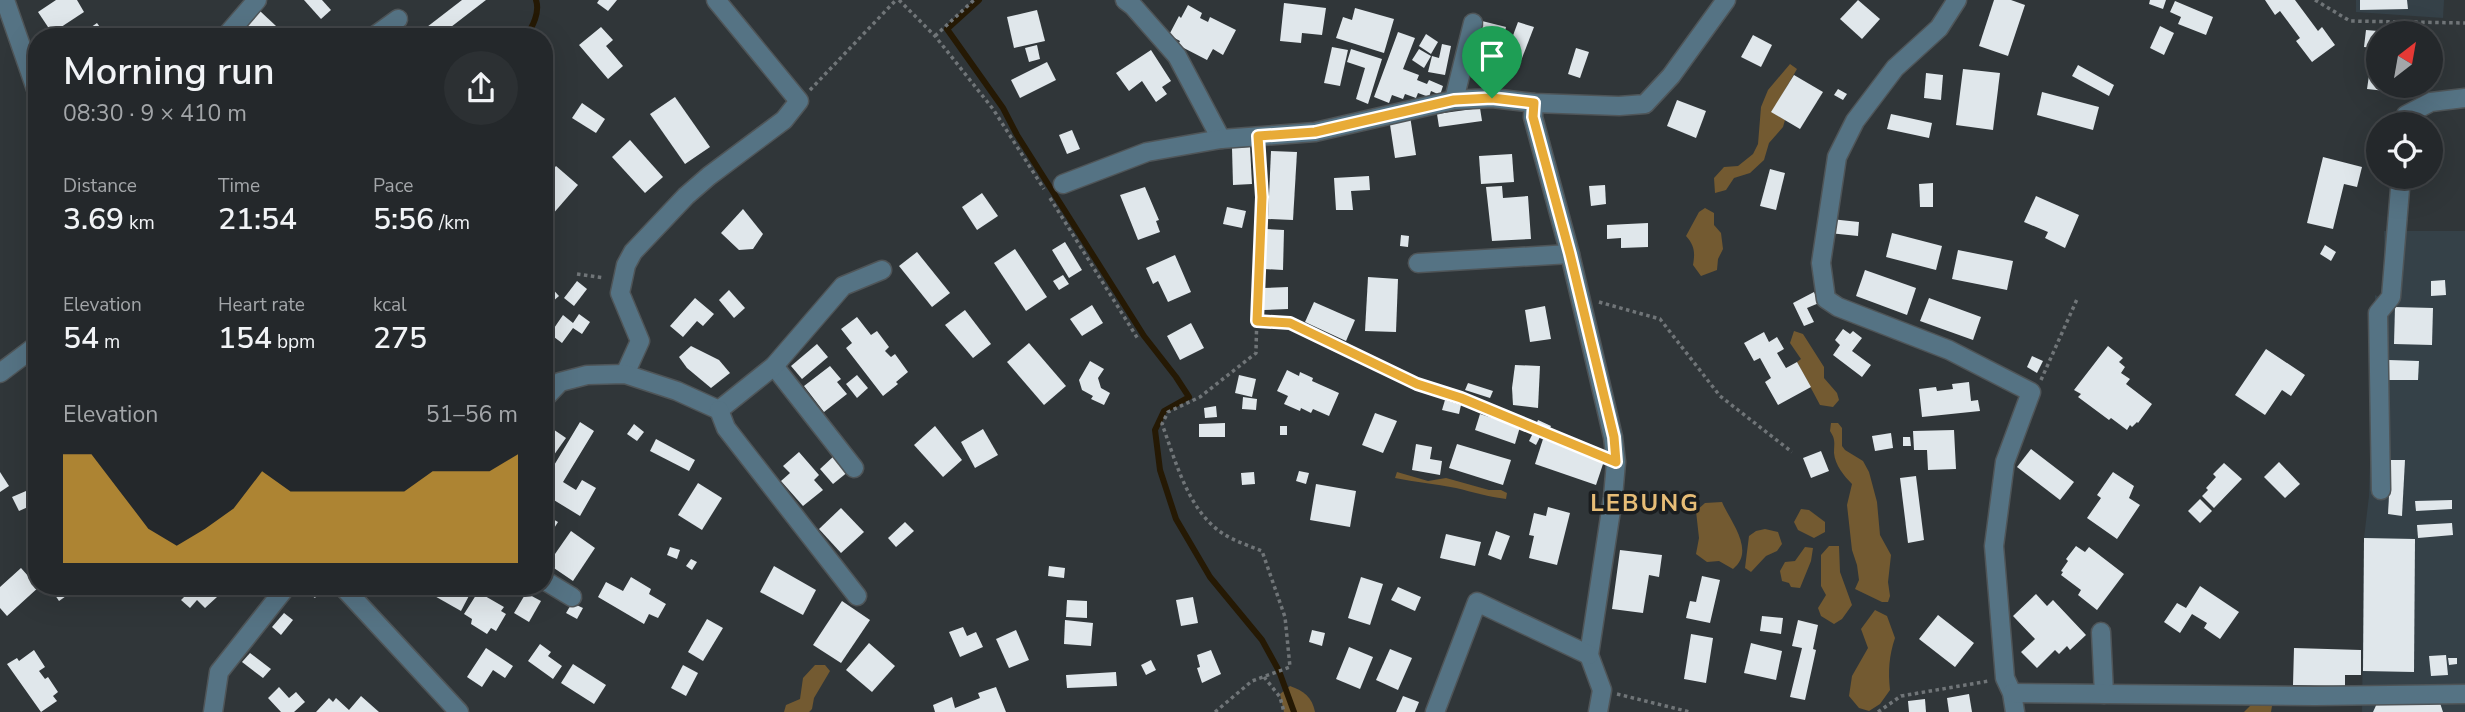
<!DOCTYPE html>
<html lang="en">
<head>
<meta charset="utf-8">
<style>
	:root { --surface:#24282b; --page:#2c3033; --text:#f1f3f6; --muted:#a3a6a9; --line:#414447; --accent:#e8ab37 }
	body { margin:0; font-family:"Nunito Sans",sans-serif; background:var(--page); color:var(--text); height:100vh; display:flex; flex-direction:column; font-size:26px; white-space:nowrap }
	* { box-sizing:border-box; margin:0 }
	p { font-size:23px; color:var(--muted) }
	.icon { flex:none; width:38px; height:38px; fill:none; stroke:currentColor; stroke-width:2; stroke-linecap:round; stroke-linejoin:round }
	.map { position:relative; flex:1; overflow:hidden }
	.drawer { position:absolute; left:28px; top:28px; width:525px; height:567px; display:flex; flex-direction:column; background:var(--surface); border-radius:28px; box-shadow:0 7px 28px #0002,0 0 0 2px var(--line) }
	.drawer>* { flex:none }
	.needle { width:46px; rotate:31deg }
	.buttons { position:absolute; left:2366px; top:21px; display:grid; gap:14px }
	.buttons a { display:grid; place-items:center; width:77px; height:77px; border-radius:50%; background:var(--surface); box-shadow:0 7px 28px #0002,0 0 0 2px var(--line); font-size:35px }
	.pin { position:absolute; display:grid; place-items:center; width:60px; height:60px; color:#fff; margin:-72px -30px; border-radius:50% 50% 50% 0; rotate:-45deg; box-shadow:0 0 7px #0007 }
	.pin .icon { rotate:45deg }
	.round { display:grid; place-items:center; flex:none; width:74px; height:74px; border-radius:37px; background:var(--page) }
	.summary { display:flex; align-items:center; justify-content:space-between; height:119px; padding:0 35px }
	h1 { font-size:38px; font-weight:600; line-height:52px }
	.figures { display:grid; grid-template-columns:repeat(3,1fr); gap:10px; height:119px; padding:7px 35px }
	.figures div { display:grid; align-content:center }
	.figures b { font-size:30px; font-weight:600 }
	.figures small { font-size:19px; font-weight:400 }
	.figures p { font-size:19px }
	.chart { height:196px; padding:14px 35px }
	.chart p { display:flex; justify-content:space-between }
	.chart svg { width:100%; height:126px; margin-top:7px; fill:var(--accent); opacity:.7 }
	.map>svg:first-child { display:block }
	.built { fill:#354148 }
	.green { fill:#735a31 }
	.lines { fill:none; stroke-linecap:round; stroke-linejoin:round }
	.stream { stroke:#251904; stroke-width:6 }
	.building { fill:#e0e7eb }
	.minor-casing { stroke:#4f5558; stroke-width:21 }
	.path { stroke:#707578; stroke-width:3.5; stroke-dasharray:3.5 3.5; stroke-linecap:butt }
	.minor { stroke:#557384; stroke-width:18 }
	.route-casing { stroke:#fff; stroke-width:14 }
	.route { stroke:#e8ab37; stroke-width:9 }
	.labels { text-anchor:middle; stroke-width:7; stroke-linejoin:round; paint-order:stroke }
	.district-label { font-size:24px; font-weight:bold; letter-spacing:2px; fill:#e7bd77; stroke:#1a1d1f }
</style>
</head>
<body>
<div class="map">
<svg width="2465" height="712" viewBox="0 0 2465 712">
	<rect width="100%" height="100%" fill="#303639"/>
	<g class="built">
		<path d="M2356,0H2444L2443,18L2356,12Z"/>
		<path d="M2384,231H2465V712H2362L2364,538L2369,496L2375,295L2381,298L2385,292Z"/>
	</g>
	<g class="green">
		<path d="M1790,64L1797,69L1772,112L1785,120L1783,127L1769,143L1764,160L1750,173L1734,178L1726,190L1715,193L1714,178L1724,167L1738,166L1753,154L1758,144L1761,107L1768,90Z"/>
		<path d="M1705,208L1714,213V225L1721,233L1723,249L1718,259L1717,270L1701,276L1693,265C1695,253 1695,246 1686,236L1699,212Z"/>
		<path d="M1794,331L1803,334L1824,367V378L1837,393L1839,400L1833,407L1820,405L1797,362L1801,359L1790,343Z"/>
		<path d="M1831,423H1838L1842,428V446L1845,450L1863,461L1869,472L1877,502L1880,535L1891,555L1888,582L1890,596L1888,602H1882L1855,589L1859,580L1857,565L1852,550L1847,505L1852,484C1844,476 1835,465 1834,453C1834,443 1836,440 1830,431Z"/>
		<path d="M1397,472L1428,481L1446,478L1489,490H1501L1507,493L1506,499C1489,497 1473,492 1456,488C1435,484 1415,482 1395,478Z"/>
		<path d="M1722,502C1730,521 1756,551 1733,569L1719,561L1707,562L1696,554L1699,538L1696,511L1705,503Z"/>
		<path d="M1801,509L1809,510L1825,522V532L1814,538L1798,530L1794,522Z"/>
		<path d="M1765,529L1778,532L1782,544L1777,551L1766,556L1751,572L1745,568L1749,536L1756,531Z"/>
		<path d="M1829,546H1839L1840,572L1852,605L1842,619L1834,624L1821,616L1818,608L1826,595L1821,586V555Z"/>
		<path d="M1805,547L1813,548L1811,561L1800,588L1791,587L1789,583L1782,581L1780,571L1785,562L1795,561Z"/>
		<path d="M1875,610L1887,616L1895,638C1889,656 1888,671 1890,690L1880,704L1869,711L1859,708L1849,696L1852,676L1868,648L1861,629Z"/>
		<path d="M815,665H825L830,671L814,698L812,709L809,712H784L786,705L800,699L803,678Z"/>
		<path d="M1290,686C1304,691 1312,697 1315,712H1284L1280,694Z"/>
		<path d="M2261,701L2272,706L2271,712H2244L2253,703Z"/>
	</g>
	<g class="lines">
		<g class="stream">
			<path d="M979,0L947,29L1003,108L1017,135L1144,336L1176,377L1189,397L1164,411L1155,430L1160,470L1176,519L1210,577L1262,640L1279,671L1294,712"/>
			<path d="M525,37C533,27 540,12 536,0"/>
		</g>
	</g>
	<g class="building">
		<path d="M56,0H77L84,12L52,33L38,12Z"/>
		<path d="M304,0H322L331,10L321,19Z"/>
		<path d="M462,0H486L438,37H414Z"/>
		<path d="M599,0H617L608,11L597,3Z"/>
		<path d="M1858,0L1880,19L1862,39L1840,19Z"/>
		<path d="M1994,0H2011L2025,5L2008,56L1979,46Z"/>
		<path d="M2150,0H2166L2163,9L2149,4Z"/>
		<path d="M2265,0H2295L2318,31L2322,27L2335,45L2312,62L2296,41L2300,38L2280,11L2275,15Z"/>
		<path d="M2360,0H2407L2408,9L2360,10Z"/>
		<path d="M2175,1L2213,17L2206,35L2178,24L2181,17L2170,12Z"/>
		<path d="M1284,3L1326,8L1322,35L1302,33L1301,43L1280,41Z"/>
		<path d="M1188,5L1202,13L1200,18L1208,22L1210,17L1236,30L1223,55L1213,49L1207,60L1178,45L1180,41L1169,35L1179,16L1181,18Z"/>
		<path d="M1355,8L1394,19L1384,53L1336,38L1343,17L1352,20Z"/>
		<path d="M1037,10L1045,41L1014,48L1007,17Z"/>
		<path d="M260,11L276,26L266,37H250L243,30Z"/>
		<path d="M1482,21L1506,27L1502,45L1478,39Z"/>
		<path d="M1518,22L1534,27L1517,71L1502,65Z"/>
		<path d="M97,23L107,37H77Z"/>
		<path d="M2160,26L2174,33L2164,55L2150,48Z"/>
		<path d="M601,27L613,40L606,46L623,66L608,79L579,45Z"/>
		<path d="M2366,30L2378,31V86H2407L2405,98L2394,97L2395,92L2367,89L2373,48L2364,47Z"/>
		<path d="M1398,32L1415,38L1403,69L1419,75L1417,80L1427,84L1429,80L1443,86L1440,95L1431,91L1429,97L1418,93L1416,98L1405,94L1403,99L1392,95L1389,103L1374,97Z"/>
		<path d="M1426,34L1438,42L1431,54L1419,46Z"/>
		<path d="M1753,35L1772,45L1761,67L1741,57Z"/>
		<path d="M1442,44L1451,46L1445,75L1428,72L1432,56L1439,58Z"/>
		<path d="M1037,45L1040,59L1029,62L1025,48Z"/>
		<path d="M1332,47L1348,50L1340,86L1324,83Z"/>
		<path d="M1576,48L1589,52L1580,78L1568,74Z"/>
		<path d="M1351,49L1382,59L1368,104L1356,99L1365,68L1347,62Z"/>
		<path d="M1419,49L1431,56L1424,68L1412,60Z"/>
		<path d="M1151,50L1171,81L1162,87L1167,94L1156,102L1142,81L1129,91L1116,73Z"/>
		<path d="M1047,62L1056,80L1020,98L1011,80Z"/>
		<path d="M2078,65L2114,85L2109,96L2072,76Z"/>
		<path d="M1963,69L2000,73L1993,130L1956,125Z"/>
		<path d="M1926,73L1943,75L1941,100L1924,98Z"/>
		<path d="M1794,75L1823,92L1800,129L1771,112Z"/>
		<path d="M1838,89L1847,94L1843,100L1834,95Z"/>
		<path d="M2042,92L2099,107L2093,130L2037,115Z"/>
		<path d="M675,97L710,147L685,164L650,114Z"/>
		<path d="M1677,100L1706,111L1696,138L1667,126Z"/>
		<path d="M582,103L605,119L596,133L572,118Z"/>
		<path d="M1480,108L1482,121L1439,127L1437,114Z"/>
		<path d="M1891,114L1932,123L1929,138L1887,129Z"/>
		<path d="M1410,116L1416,155L1395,158L1389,118Z"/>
		<path d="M1072,130L1080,149L1067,154L1059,135Z"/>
		<path d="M630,140L663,177L645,193L612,157Z"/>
		<path d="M1250,147L1252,184L1233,185L1232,148Z"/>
		<path d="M1271,151L1297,152L1293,220L1268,219Z"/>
		<path d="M1512,154L1514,182L1481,184L1479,156Z"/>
		<path d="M2323,157L2362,167L2357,187L2344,184L2333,229L2307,223Z"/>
		<path d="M556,166L578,185L552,215L544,208V180Z"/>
		<path d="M1770,169L1785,173L1776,210L1760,206Z"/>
		<path d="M1369,176L1370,190L1351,191L1353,210H1336L1334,178Z"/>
		<path d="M1933,183V207H1920L1919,184Z"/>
		<path d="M1605,185L1606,204L1591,206L1589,186Z"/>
		<path d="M1502,186L1503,198L1528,196L1531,239L1492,241L1486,187Z"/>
		<path d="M1145,187L1159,220L1156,221L1160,232L1138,240L1120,195Z"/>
		<path d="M982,193L998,216L977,230L962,207Z"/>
		<path d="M2036,196L2079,215L2065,248L2045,238L2048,232L2024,222Z"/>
		<path d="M1227,207L1246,211L1242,228L1223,224Z"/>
		<path d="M743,209L763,234L753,249L739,250L721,233Z"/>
		<path d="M1831,219L1859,222L1858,236L1829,233Z"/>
		<path d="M1648,223V247L1621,248V238L1607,239V225Z"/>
		<path d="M1265,229L1284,230L1283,270L1264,269Z"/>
		<path d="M1892,233L1942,246L1936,270L1886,257Z"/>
		<path d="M1401,235L1409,236L1408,247L1400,246Z"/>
		<path d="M1065,242L1082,270L1069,278L1052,250Z"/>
		<path d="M2325,245L2336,252L2331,261L2320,254Z"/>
		<path d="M1015,249L1047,297L1026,311L994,263Z"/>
		<path d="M1958,250L2013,261L2007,290L1952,279Z"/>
		<path d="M917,252L950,293L932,307L899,266Z"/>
		<path d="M1175,255L1191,292L1168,302L1158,281L1153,284L1146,268Z"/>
		<path d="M1865,270L1916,288L1907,315L1856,296Z"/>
		<path d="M1063,275L1069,284L1059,290L1053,281Z"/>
		<path d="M1368,277L1398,279L1396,332L1365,331Z"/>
		<path d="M2445,280L2446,295L2431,296V281Z"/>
		<path d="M577,281L587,289L574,306L564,298Z"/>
		<path d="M547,283L559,296L544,309V285Z"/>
		<path d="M1288,287V309L1264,310L1263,288Z"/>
		<path d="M729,290L745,308L734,318L719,300Z"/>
		<path d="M1814,292L1819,303L1807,308L1814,322L1804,326L1793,303Z"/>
		<path d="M695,298L714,314L703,326L697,321L683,337L670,326Z"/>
		<path d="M1929,298L1981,317L1973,340L1920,321Z"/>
		<path d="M1314,302L1355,320L1346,341L1305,322Z"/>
		<path d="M1092,305L1103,323L1082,336L1070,319Z"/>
		<path d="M1545,306L1551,339L1530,342L1525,310Z"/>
		<path d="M2395,307L2433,308L2432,345L2394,344Z"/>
		<path d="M965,310L991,344L973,358L945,325Z"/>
		<path d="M579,314L590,322L582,334L573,328L562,343L550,334L563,315L573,323Z"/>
		<path d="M857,317L871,335L877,331L889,347L885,351L891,357L895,354L908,372L896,382L898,384L883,396L846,348L852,343L841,329Z"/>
		<path d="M1191,323L1204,348L1180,360L1167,336Z"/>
		<path d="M1843,329L1850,334L1853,331L1862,338L1852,351L1871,365L1862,377L1833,355L1840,345L1835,340Z"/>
		<path d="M1764,332L1769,342L1777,337L1784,349L1777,353L1786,368L1797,362L1811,387L1778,405L1765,382L1771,378L1760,358L1754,361L1744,343Z"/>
		<path d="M1029,343L1066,386L1044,405L1007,362Z"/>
		<path d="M817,344L828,357L802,379L791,366Z"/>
		<path d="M691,346L719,360L730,373L711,388L687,368L679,357Z"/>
		<path d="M2108,346L2123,358L2119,362L2125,367L2121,373L2130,379L2126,384L2152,404L2138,423L2137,422L2132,427L2130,425L2127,430L2111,418L2109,420L2078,397L2081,394L2074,390Z"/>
		<path d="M2266,349L2305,375L2291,396L2282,390L2265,415L2235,395Z"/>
		<path d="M2032,356L2043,361L2037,373L2027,367Z"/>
		<path d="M2389,360L2419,361L2418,380H2389Z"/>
		<path d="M1090,361L1104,369L1098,378L1101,388L1110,393L1104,405L1091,399L1093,396L1082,390L1079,380Z"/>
		<path d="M1515,365L1540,366L1538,408L1513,405L1512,388Z"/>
		<path d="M830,366L841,379L837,382L847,394L824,412L804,386Z"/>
		<path d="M1287,370L1299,376L1300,372L1313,378L1312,381L1339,393L1329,416L1313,409L1311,413L1301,408L1300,411L1284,404L1288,396L1277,391Z"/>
		<path d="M857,375L868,388L857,398L846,384Z"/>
		<path d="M1239,375L1256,379L1252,397L1235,393Z"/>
		<path d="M1969,382L1971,401L1978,400L1980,411L1922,417L1919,389L1936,387L1937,391L1953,389L1952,384Z"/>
		<path d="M1468,383L1493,391L1490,398L1465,390Z"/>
		<path d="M1243,397L1257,399L1256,410L1242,409Z"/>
		<path d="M1445,400L1461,405L1459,414L1442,410Z"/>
		<path d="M1216,406L1217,417L1205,418L1204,408Z"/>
		<path d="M1375,413L1397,421L1383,453L1362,445Z"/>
		<path d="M1480,414L1520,427L1515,444L1475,430Z"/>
		<path d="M1538,420L1551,426L1548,432L1535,427Z"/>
		<path d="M580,422L594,431L563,482L576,490L582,480L596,488L580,516L544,494V482Z"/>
		<path d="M1225,423V437H1199V424Z"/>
		<path d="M634,424L644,432L637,441L627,434Z"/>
		<path d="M547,425L566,438L551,459L544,454V429Z"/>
		<path d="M935,426L962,460L943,477L914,445Z"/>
		<rect x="1280" y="426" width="7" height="9"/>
		<path d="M983,429L998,455L975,468L961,442Z"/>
		<path d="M1954,430L1956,469L1928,470L1927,450H1914L1913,431Z"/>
		<path d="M1533,433L1540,437L1536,445L1529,441Z"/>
		<path d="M1891,433L1893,448L1875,451L1872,436Z"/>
		<path d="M1903,437H1910L1911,446H1903Z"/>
		<path d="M656,439L695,460L689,471L650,451Z"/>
		<path d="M1543,439L1604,461L1596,485L1535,464Z"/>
		<path d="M1416,444L1432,447L1430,459L1442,461L1440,475L1412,470Z"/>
		<path d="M1457,444L1511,460L1503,485L1449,468Z"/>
		<path d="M2031,449L2074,482L2060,500L2017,467Z"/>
		<path d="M1821,451L1829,471L1811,478L1803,458Z"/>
		<path d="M799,452L819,475L814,480L823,490L803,506L781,481L790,473L783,466Z"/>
		<path d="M835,455L849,471L833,484L820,469Z"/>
		<path d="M2391,460H2405L2402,516L2388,514Z"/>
		<path d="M2279,462L2300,484L2285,498L2264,477Z"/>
		<path d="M2224,463L2242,479L2214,508L2202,496L2208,490L2206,488L2216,477L2213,474Z"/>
		<path d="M1299,471L1309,473L1306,484L1296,481Z"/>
		<path d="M0,472L9,486L0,492Z"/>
		<path d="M1254,472L1255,484L1242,485L1241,473Z"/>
		<path d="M2113,472L2134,486L2129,498L2140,505L2117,539L2087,518L2101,498L2097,495Z"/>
		<path d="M1916,476L1924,540L1908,543L1900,478Z"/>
		<path d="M698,483L722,498L702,530L678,515Z"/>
		<path d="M1316,484L1356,491L1350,527L1310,520Z"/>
		<path d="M33,488L37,503L19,511L12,497Z"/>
		<path d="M2200,499L2212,511L2200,523L2188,511Z"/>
		<path d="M2452,500V509L2416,511L2415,501Z"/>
		<path d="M1548,507L1570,513L1557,565L1529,558L1534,536L1529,535L1534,513L1546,516Z"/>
		<path d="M841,508L864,532L841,553L819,529Z"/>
		<path d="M544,514L558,522L544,544Z"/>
		<path d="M905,522L914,531L896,547L888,538Z"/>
		<path d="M2452,523L2453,535L2418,538L2417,525Z"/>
		<path d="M571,531L595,548L573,581L548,564Z"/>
		<path d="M1496,531L1510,536L1501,560L1488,555Z"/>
		<path d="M1446,534L1481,542L1475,566L1440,558Z"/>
		<path d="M2364,538L2415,539L2414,672L2363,671Z"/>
		<path d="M2076,546L2085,552L2089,547L2124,574L2097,610L2078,595L2081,590L2061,575L2063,572L2061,571L2068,561L2066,559Z"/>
		<path d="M670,547L680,550L677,559L667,555Z"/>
		<path d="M1620,550L1662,555L1659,577L1649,575L1643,613L1612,609Z"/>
		<path d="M691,559L697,562L692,570L686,566Z"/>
		<path d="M774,566L816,590L803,615L760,592Z"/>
		<path d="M1049,566L1065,568L1064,578L1048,576Z"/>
		<path d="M21,568L37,586H40L7,616L0,608V587Z"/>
		<path d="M1702,576L1720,580L1710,623L1686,618L1690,601L1696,602Z"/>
		<path d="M631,577L651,589L649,594L666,604L658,618L649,614L644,624L598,597L606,582L623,591Z"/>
		<path d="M1361,577L1383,584L1370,625L1348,618Z"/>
		<path d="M63,586L69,594L59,601L53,592Z"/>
		<path d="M186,586H215L217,588L213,593L217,597L205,608L197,600L190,608L181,600L188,593L184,588Z"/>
		<path d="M237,586H258L248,596Z"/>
		<path d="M308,586H316L321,590L315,598L305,591Z"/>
		<path d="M417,586H470L473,588L461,611Z"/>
		<path d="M2200,586L2239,612L2220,639L2204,628L2207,623L2192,614L2180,633L2164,622L2177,603L2186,608Z"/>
		<path d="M1398,587L1421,597L1415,611L1391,600Z"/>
		<path d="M478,592L504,607L501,611L506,614L496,631L491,628L487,634L471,624L472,619L464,614Z"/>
		<path d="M526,593L541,601L529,622L514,613Z"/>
		<path d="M2036,594L2047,606L2053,600L2086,635L2070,650L2067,646L2059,654L2055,650L2037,668L2021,652L2035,639L2013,616Z"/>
		<path d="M1193,597L1198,623L1181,626L1176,600Z"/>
		<path d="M1067,600L1087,601V618L1066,617Z"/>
		<path d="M842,601L870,620L841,663L813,645Z"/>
		<path d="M572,603L583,608L577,619L566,613Z"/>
		<path d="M284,613L293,620L281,635L272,627Z"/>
		<path d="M1938,615L1974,643L1955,667L1919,639Z"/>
		<path d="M1762,616L1783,618L1781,634L1760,631Z"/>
		<path d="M707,619L723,628L703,661L688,652Z"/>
		<path d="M1065,620L1093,623L1091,646L1064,644Z"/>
		<path d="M1798,620L1818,625L1813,649L1816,650L1805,700L1790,697L1802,648L1792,646Z"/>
		<path d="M963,627L967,636L976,632L983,647L960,657L949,632Z"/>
		<path d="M1016,630L1029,660L1009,668L996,639Z"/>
		<path d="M1312,630L1325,633L1322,646L1309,642Z"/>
		<path d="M1691,634L1713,638L1706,683L1684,679Z"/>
		<path d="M869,643L895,666L872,692L846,670Z"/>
		<path d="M1751,643L1782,651L1776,680L1744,673Z"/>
		<path d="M540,644L551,652L548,656L562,666L553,679L528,661Z"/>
		<path d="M1349,647L1373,657L1360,689L1336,679Z"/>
		<path d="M486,648L513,666L505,678L493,670L482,687L467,677Z"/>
		<path d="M2294,648L2361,650V675H2345V686L2293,685Z"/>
		<path d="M1390,649L1412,658L1398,690L1376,680Z"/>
		<path d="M34,650L45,667L39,671L45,679L48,677L58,692L53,696L57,701L41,712L7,664L17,658L19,661Z"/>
		<path d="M1211,650L1221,674L1202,683L1197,668L1200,667L1197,655Z"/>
		<path d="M250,653L271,669L263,678L242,662Z"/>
		<path d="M2446,655L2448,675L2431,676L2429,656Z"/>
		<path d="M2448,658H2457V664L2449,665Z"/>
		<path d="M1151,660L1156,670L1146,675L1141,665Z"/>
		<path d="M573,664L606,685L594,704L561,683Z"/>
		<path d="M683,665L698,673L686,696L671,688Z"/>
		<path d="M1116,672L1117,686L1067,688L1066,675Z"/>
		<path d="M279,687L289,698L296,692L305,702L294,712H281L268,698Z"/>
		<path d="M996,687L1006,712H935L933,705L952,697L955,708L980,698L978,693Z"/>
		<path d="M1969,694L1972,712H1949L1947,698Z"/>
		<path d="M361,696L379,712H316L329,698L333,702L336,698L349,710Z"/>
		<path d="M1403,696L1419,702L1415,712H1396Z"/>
		<path d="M2438,697L2443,712H2373L2379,699Z"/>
		<path d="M1925,699L1926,712H1909L1908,701Z"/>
	</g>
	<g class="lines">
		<g class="minor-casing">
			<g id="minor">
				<path d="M5,0L37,92"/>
				<path d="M1125,0L1133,6L1177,56L1221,139"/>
				<path d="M1957,0L1939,28L1895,68L1855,121L1837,157L1821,263L1826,299L1838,307L1949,350L2031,392L2005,462L1994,546L2005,678L2012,693L2015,712"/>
				<path d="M225,37L257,0"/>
				<path d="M373,37L398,19"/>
				<path d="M1454,100L1473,23"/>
				<path d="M1534,103L1533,117L1570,254L1613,437L1616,462L1613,497L1589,655L1602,690L1598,712"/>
				<path d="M2405,124L2406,115L2431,102L2465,98"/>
				<path d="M1063,184L1147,152L1221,139L1315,132L1454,100L1492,98L1534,103L1619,106L1645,104L1671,76L1726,0"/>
				<path d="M1418,263L1570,254"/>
				<path d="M774,366L854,468"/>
				<path d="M0,373L37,345"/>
				<path d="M625,374L640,341L620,293L626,265L633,252L686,196L709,176L784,120L799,101L716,0"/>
				<path d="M544,399L560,382L587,375L625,374L677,391L719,410L774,366L843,286L882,270"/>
				<path d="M719,410L726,428L857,596"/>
				<path d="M2381,490L2378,313L2391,297L2401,177"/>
				<path d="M544,580L572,597"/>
				<path d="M342,586L459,712"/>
				<path d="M2101,632L2104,694"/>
				<path d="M2012,693L2315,696L2465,694"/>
				<path d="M213,712L219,672L287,586"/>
				<path d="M1435,712L1477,602L1589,655"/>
			</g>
		</g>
		<g class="path">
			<path d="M899,0L935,36L993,109L1044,189"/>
			<path d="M2315,0L2350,21L2465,23"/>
			<path d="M935,36L974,0"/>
			<path d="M810,90L896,0"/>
			<path d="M1050,198L1138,339"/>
			<path d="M577,274L604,278"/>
			<path d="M1599,302L1660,319L1720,396L1792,452"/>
			<path d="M1257,321L1290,322L1417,384L1461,398L1598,455"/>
			<path d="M2041,380L2078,297"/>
			<path d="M1264,677L1280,697L1284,712"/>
			<path d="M1617,694L1690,712"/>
			<path d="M1215,712L1252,681L1290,667L1285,617L1262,551C1250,546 1234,541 1222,533C1188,510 1176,462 1162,424L1168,412L1200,397L1256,353C1257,286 1264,219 1259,152"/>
			<path d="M1878,712L1901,696L1989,681"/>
		</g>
		<use href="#minor" class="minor"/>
	</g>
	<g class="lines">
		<g class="route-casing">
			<path id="route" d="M1492,98L1534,103L1533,117L1570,254L1614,437L1616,462L1461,398L1417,384L1290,323L1257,321L1262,197L1258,136L1315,132L1454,100Z"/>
		</g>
		<use href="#route" class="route"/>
	</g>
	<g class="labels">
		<g class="district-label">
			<text x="1645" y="511">LEBUNG</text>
		</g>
	</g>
</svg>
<div class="buttons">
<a><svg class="needle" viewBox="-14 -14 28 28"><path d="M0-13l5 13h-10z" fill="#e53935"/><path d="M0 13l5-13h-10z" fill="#a3a6a9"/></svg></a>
<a><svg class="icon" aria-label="locate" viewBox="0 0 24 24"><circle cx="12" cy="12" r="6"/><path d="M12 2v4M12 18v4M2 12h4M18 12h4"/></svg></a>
</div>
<div class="pin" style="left:1492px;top:98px;background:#1e9e55"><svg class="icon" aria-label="arrive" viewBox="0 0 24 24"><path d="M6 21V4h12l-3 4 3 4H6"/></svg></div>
<section class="drawer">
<div class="summary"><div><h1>Morning run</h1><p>08:30 · 9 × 410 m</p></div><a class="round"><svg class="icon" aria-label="share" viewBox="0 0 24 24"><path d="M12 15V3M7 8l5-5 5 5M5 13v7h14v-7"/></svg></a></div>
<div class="figures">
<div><p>Distance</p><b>3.69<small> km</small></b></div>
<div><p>Time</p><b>21:54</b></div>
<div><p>Pace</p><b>5:56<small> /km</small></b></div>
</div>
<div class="figures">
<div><p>Elevation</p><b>54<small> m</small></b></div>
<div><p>Heart rate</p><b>154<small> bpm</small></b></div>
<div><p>kcal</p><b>275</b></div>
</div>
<div class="chart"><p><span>Elevation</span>51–56 m</p>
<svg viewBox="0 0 160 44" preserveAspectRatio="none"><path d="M0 44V6L10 6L20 19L30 32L40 38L50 32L60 25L70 12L80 19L90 19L100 19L110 19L120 19L130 12L140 12L150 12L160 6V44z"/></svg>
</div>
</section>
</div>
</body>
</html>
